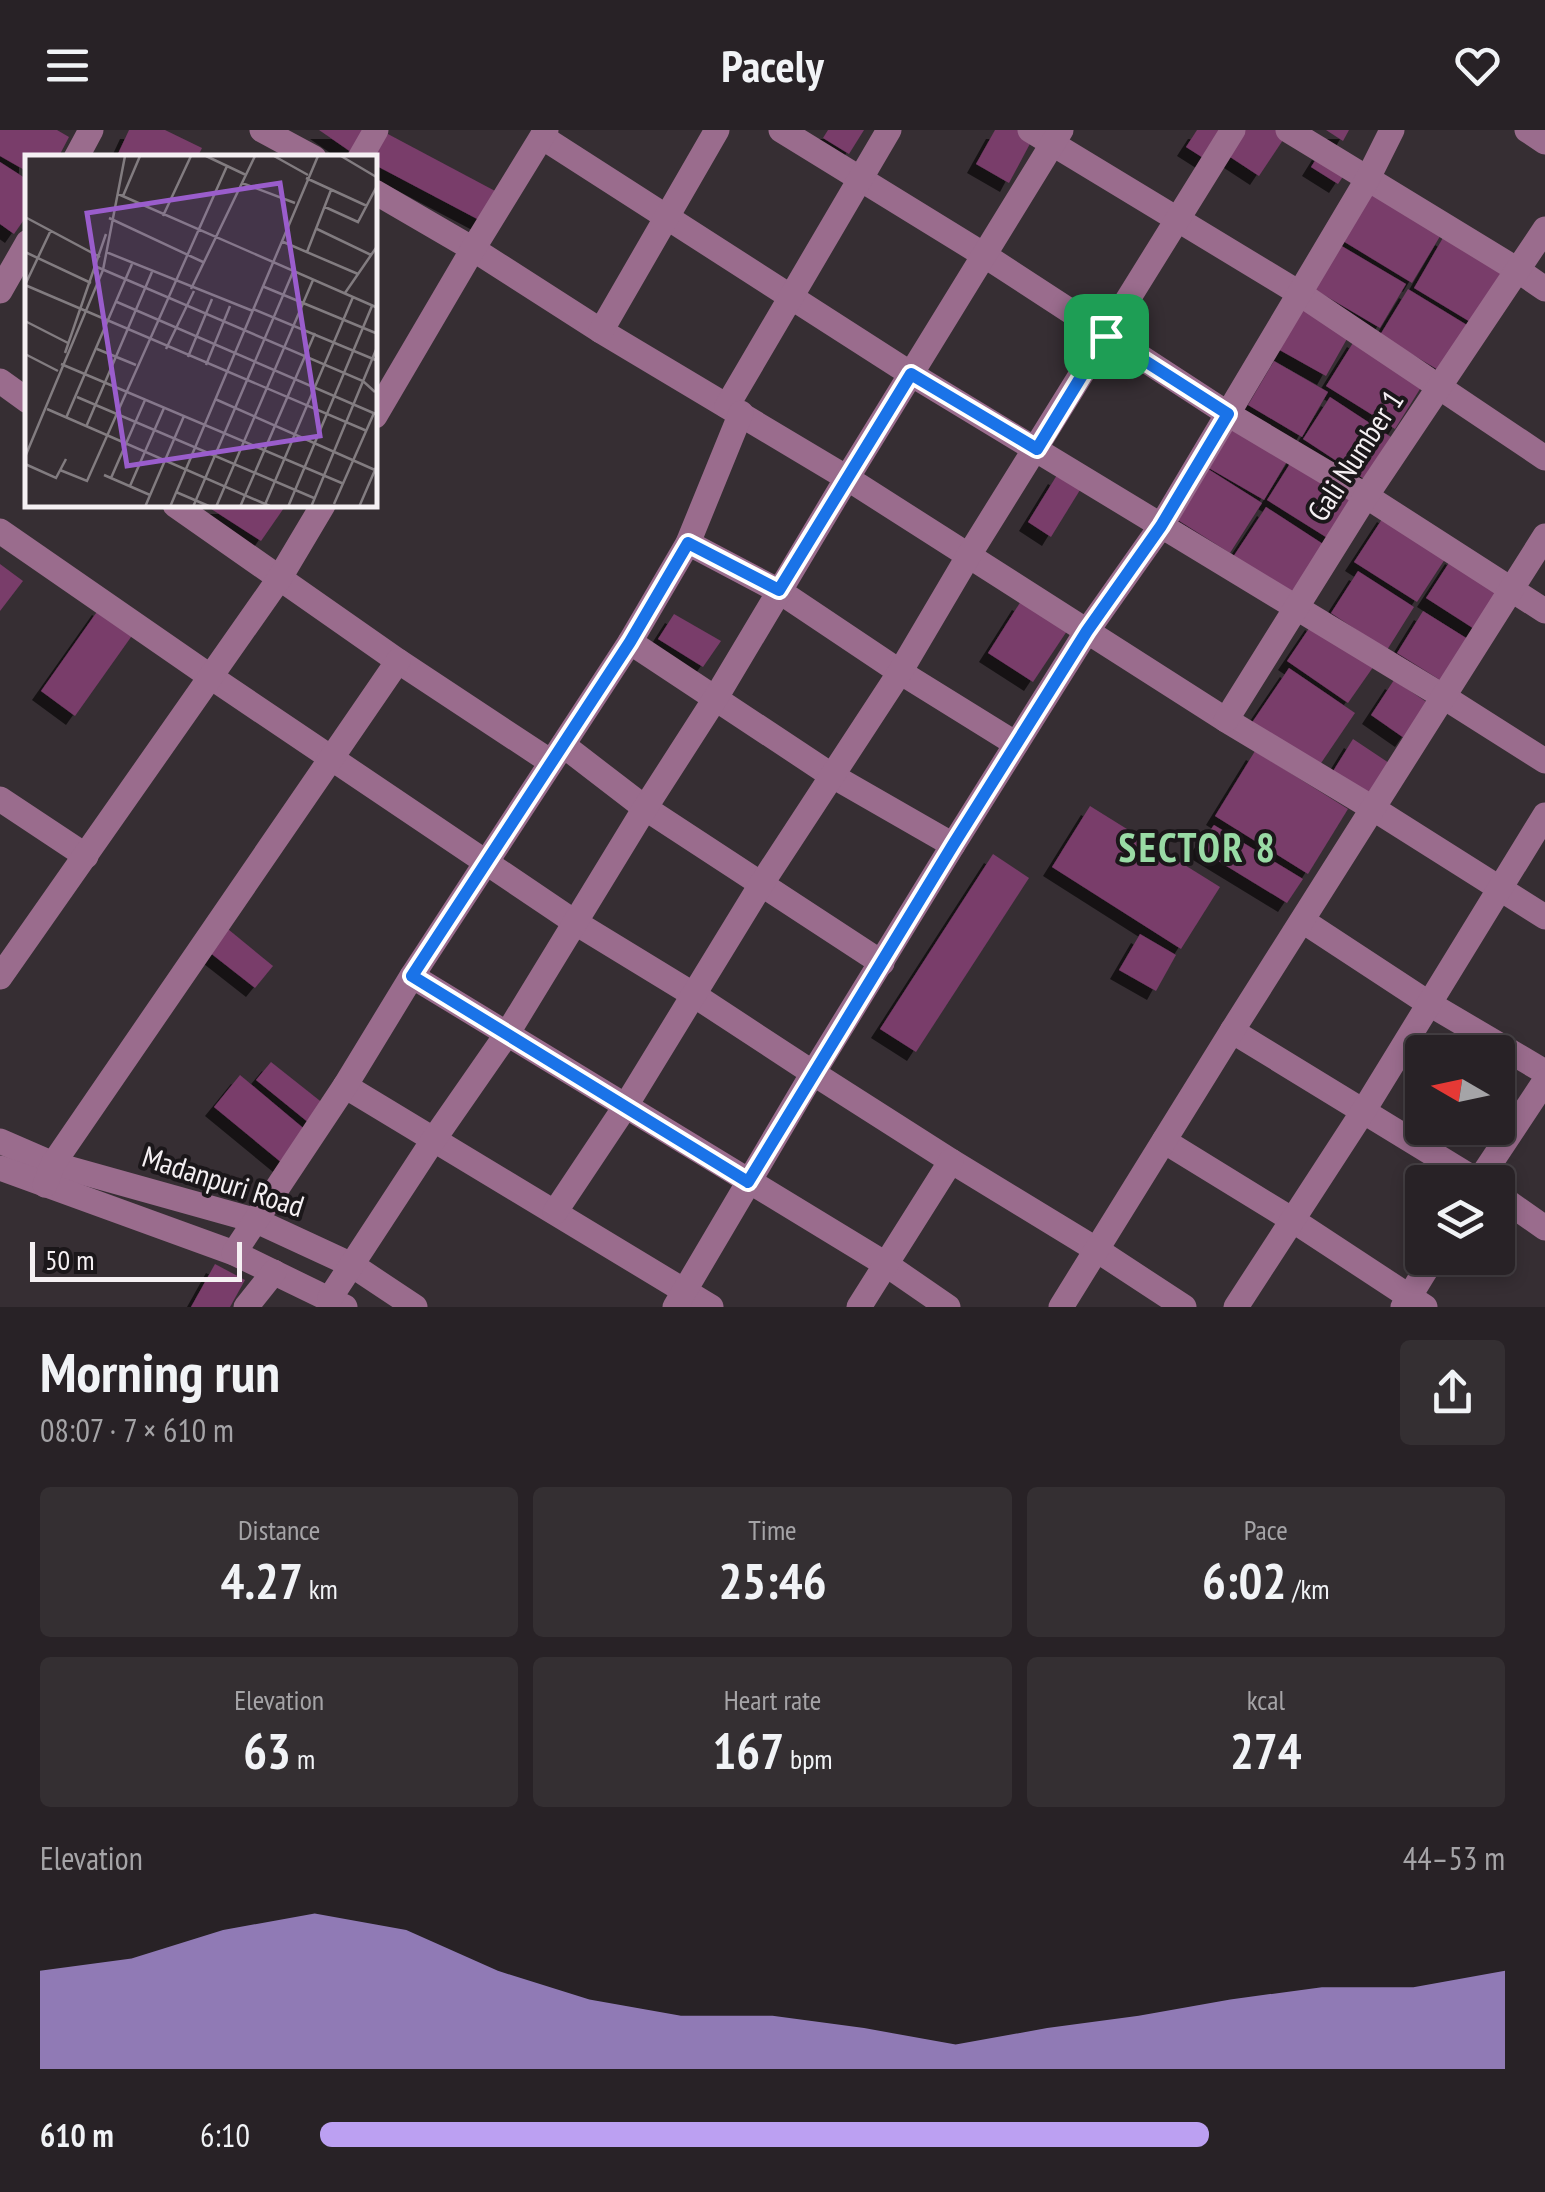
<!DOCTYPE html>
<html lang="en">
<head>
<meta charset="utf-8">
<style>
	:root { --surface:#282226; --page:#342f32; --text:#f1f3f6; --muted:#a5a4a7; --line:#443f43; --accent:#bca0f2 }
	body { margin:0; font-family:"PT Sans Narrow",sans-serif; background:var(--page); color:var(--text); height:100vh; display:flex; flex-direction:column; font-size:38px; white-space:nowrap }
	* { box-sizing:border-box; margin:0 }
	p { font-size:32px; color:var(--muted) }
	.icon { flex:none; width:55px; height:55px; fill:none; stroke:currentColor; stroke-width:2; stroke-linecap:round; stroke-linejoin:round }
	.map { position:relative; height:1177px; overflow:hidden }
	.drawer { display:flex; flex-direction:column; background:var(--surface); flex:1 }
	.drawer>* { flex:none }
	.needle { width:65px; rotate:279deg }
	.tools { position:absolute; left:1405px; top:905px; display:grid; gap:20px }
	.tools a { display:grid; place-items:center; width:110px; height:110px; border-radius:10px; background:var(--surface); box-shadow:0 5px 15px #0003,0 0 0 2px var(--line); font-size:50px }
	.scale { position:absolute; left:30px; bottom:25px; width:212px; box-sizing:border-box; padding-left:10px; border:5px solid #f5f0f3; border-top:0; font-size:28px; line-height:35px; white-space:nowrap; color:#f5f0f3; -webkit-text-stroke:8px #1b171a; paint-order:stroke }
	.pin { position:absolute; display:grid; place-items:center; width:85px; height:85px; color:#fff; margin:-42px; border-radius:20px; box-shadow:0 5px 15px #0006 }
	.round { display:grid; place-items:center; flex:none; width:105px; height:105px; border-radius:10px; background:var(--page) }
	.head { display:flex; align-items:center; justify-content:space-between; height:170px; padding:0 40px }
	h1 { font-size:55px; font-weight:600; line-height:75px }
	.metrics { display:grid; grid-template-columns:repeat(3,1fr); gap:15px; height:170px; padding:10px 40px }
	.metrics div { display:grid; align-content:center; border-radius:10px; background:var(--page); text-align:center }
	.metrics b { font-size:50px; font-weight:600 }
	.metrics small { font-size:28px; font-weight:400 }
	.metrics p { font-size:28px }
	.chart { height:280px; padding:20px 40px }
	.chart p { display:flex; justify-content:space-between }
	.chart svg { width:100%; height:180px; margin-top:10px; fill:var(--accent); opacity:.7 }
	ul { padding:0 40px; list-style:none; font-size:32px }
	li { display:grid; grid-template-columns:160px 120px 1fr; align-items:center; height:75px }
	li i { height:25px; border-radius:12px; background:var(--accent) }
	header { display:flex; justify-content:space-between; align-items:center; height:130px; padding:0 40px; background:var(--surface); font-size:45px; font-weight:600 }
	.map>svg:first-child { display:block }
	.building { fill:#793c6a; filter:url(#shadow) }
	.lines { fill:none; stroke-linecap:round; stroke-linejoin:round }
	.minor { stroke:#9a6c8d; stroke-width:25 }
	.route-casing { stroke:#fff; stroke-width:20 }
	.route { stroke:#1a73e8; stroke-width:12 }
	.labels { text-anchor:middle; stroke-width:8; stroke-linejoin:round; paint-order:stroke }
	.street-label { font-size:30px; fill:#f5f0f3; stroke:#1b171a }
	.district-label { font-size:40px; font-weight:bold; letter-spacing:2.5px; fill:#99dba5; stroke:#1b171a }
	.inset-road { fill:none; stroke:#827c80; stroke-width:2.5 }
	.view { fill:#9a5dcc; fill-opacity:0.15; stroke:#9a5dcc; stroke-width:5 }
	.inset-edge { fill:none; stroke:#f5f0f3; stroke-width:5 }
</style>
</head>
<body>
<header><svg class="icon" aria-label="menu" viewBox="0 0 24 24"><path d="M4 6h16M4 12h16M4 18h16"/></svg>Pacely<svg class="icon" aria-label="heart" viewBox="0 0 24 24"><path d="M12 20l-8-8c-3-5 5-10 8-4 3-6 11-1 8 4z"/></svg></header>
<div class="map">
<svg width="1545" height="1177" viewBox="0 0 1545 1177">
	<defs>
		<filter id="shadow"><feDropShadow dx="-9" dy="9" stdDeviation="0" flood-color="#0009"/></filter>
	</defs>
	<rect width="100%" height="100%" fill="#362e33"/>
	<g class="building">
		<path d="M0,0H57L69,7L58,28H28V42L0,26Z"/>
		<path d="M129,0H165L202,18L197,28H116Z"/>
		<path d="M319,0H366L351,22Z"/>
		<path d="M828,0H864L849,24L823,8Z"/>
		<path d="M995,0H1018L1033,8L1009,53L976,34Z"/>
		<path d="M1197,0H1228L1208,31L1186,17Z"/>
		<path d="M1235,0H1281L1287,4L1259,46L1221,21Z"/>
		<path d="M1326,0H1349L1343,11Z"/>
		<path d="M386,3L497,62L481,91L375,35L374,28Z"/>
		<path d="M1321,21L1348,39L1338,54L1311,37Z"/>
		<path d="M0,32L28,50V84L14,104L0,94Z"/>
		<path d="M1372,61L1442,103L1412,153L1343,111Z"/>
		<path d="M1444,106L1502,141L1472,193L1414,158Z"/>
		<path d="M1340,115L1406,154L1380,198L1314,159Z"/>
		<path d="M1408,159L1467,195L1440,241L1380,205Z"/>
		<path d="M1302,172L1352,200L1326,246L1276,218Z"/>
		<path d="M1356,208L1425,251L1395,299L1326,256Z"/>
		<path d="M1274,231L1328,262L1302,307L1248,275Z"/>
		<path d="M1330,267L1391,307L1364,349L1303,309Z"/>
		<path d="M1236,289L1292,323L1264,370L1207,337Z"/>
		<path d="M1296,324L1358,364L1329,409L1267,370Z"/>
		<path d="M1205,337L1262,373L1230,423L1173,387Z"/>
		<path d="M1057,345L1080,360L1051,407L1028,392Z"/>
		<path d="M205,375H286L261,411Z"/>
		<path d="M1266,377L1323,414L1291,464L1233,427Z"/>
		<path d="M1386,383L1449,423L1417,472L1354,432Z"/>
		<path d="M1454,425L1506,459L1479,502L1426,468Z"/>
		<path d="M0,434L23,451L0,481Z"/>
		<path d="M1358,441L1414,477L1387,520L1331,483Z"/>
		<path d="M1021,471L1067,501L1033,552L988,523Z"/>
		<path d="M101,476L136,500L75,586L41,561Z"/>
		<path d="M1423,481L1471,511L1445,553L1397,523Z"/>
		<path d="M674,484L721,511L703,537L658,509Z"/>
		<path d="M1314,491L1376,533L1348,573L1287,531Z"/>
		<path d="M1289,538L1355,583L1317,639L1251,594Z"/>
		<path d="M1394,550L1428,573L1404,608L1371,585Z"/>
		<path d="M1353,609L1392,635L1369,671L1330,646Z"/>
		<path d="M1255,621L1348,679L1308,744L1215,686Z"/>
		<path d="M1090,676L1220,757L1181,819L1052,737Z"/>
		<path d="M1214,695L1303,749L1287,773L1197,718Z"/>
		<path d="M993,724L1029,748L916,922L880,899Z"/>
		<path d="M223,795L273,836L255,858L204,818Z"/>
		<path d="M1140,804L1176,825L1156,861L1119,840Z"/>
		<path d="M271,932L324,974L309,993L256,950Z"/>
		<path d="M240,945L308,1002L282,1033L214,977Z"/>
		<path d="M215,1134L245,1150L230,1177H191Z"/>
	</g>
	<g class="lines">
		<g class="minor">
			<path d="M262,0L314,28"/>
			<path d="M781,0L984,125L1228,284L1366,366L1545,481"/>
			<path d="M1030,0L1299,163L1545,328"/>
			<path d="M1288,0L1516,139L1545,159"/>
			<path d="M1527,0L1545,12"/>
			<path d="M542,7L911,244L1444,567L1545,631"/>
			<path d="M76,28L91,0"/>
			<path d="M360,28L376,0"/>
			<path d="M375,62L473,119L601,201L847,348L1226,590L1374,679L1545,787"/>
			<path d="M0,161L28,112"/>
			<path d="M601,201L717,0"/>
			<path d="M0,251L28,271"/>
			<path d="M727,276L889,0"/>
			<path d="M375,286L473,119L546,0"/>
			<path d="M175,375L398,531L551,632"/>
			<path d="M0,401L211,547L576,793L694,865L813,943L951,1031L1097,1120L1184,1177"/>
			<path d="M688,413L779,461L900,542L1016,614"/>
			<path d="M630,512L831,645L953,715"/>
			<path d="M1226,590L1366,366L1545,99"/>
			<path d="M563,615L645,678L882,833"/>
			<path d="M0,669L86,726"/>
			<path d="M1303,791L1428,873L1545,942"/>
			<path d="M412,846L887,1135L948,1177"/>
			<path d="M0,847L279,449L323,375"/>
			<path d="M1232,901L1479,1052"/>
			<path d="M345,956L711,1177"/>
			<path d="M0,1011L53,1034L257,1091L352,1135L415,1177"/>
			<path d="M1164,1011L1291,1089L1425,1177"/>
			<path d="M0,1038L234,1123L345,1177"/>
			<path d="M1478,1052L1545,951"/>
			<path d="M45,1055L53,1034L398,531"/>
			<path d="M1498,1065L1545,1098"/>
			<path d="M555,1082L625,977L762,753L900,542L969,425L1233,0"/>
			<path d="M234,1123L345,956L412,846L630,512L688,413L741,283"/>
			<path d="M330,1168L434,1009L507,904L645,678L715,569L847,348L1061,0"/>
			<path d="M246,1177L274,1142"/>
			<path d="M675,1177L813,943L953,715L1087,501L1161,396L1367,50L1392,0"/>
			<path d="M859,1177L951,1031"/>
			<path d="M1061,1177L1232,901L1545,406"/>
			<path d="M1236,1177L1364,980L1545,685"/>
			<path d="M1403,1177L1433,1128"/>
		</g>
	</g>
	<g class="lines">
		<g class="route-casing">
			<path id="route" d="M1106,206L1228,284L1161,396L1087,501L953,715L748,1052L412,846L630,512L688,413L779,460L911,244L1037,319Z"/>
		</g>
		<use href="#route" class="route"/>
	</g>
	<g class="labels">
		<g class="street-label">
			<text transform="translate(1356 326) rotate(-57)" y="10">Gali Number 1</text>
			<text transform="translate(223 1052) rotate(18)" y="10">Madanpuri Road</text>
		</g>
		<g class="district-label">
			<text x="1198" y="732">SECTOR 8</text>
		</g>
	</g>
	<g transform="translate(25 25)">
		<rect width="352" height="352" fill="#362e33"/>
		<path class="inset-road" d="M181,1L221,20M249,1L283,20M316,1L353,23M281,23L342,51M217,28L270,48M93,39L353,153M98,41L115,1M300,52L333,67L353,29M138,61L166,1M0,62L75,102M84,63L178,107M292,74L346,100M256,86L333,119M0,97L66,128M81,97L228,156M282,97L306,35M72,112L338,226L350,237M0,130L342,276M0,130L26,75M237,131L353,179M166,134L230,1M320,138L353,90M92,147L353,260M228,154L353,206M0,166L43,188M72,194L111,210M141,194L169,136M40,198L81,79M0,199L33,216M163,202L187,144M36,209L319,329M181,210L205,151M52,242L289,343M190,244L350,315M22,254L247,352M41,263L107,109M61,272L127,117M0,302L78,115L100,1M0,309L31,323L41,304M35,315L62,326L202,11M79,320L125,340M86,323L120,245M105,331L139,253M151,337L186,352M309,349L349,258M120,352L159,261M145,352L293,1M168,352L268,117M191,352L288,125M215,352L290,178M239,352L328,142M263,352L347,151M286,352L353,190M334,352L353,308"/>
		<path class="view" d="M255,28L295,281L102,311L62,58Z"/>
		<rect width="352" height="352" class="inset-edge"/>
	</g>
</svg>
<div class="tools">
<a><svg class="needle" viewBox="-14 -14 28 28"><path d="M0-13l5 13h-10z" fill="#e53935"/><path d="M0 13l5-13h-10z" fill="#a5a4a7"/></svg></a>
<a><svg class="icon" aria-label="layers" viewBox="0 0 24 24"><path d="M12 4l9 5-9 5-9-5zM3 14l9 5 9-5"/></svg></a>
</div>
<div class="scale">50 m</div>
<div class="pin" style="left:1106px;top:206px;background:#1e9e55"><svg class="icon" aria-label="arrive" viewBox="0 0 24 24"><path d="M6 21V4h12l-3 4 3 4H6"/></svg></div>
</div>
<section class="drawer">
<div class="head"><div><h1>Morning run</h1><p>08:07 · 7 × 610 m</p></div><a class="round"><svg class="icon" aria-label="share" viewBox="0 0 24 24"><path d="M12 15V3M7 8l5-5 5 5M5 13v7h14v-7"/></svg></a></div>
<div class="metrics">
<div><p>Distance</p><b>4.27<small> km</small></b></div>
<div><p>Time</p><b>25:46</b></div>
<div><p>Pace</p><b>6:02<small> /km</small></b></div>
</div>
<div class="metrics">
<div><p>Elevation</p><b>63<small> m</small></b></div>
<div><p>Heart rate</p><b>167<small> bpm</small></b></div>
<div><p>kcal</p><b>274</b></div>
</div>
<div class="chart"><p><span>Elevation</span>44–53 m</p>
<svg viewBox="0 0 160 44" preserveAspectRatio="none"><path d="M0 44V20L10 17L20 10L30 6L40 10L50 20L60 27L70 31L80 31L90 34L100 38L110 34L120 31L130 27L140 24L150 24L160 20V44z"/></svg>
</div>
<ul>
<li><b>610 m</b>6:10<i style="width:75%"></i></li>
</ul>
</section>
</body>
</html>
